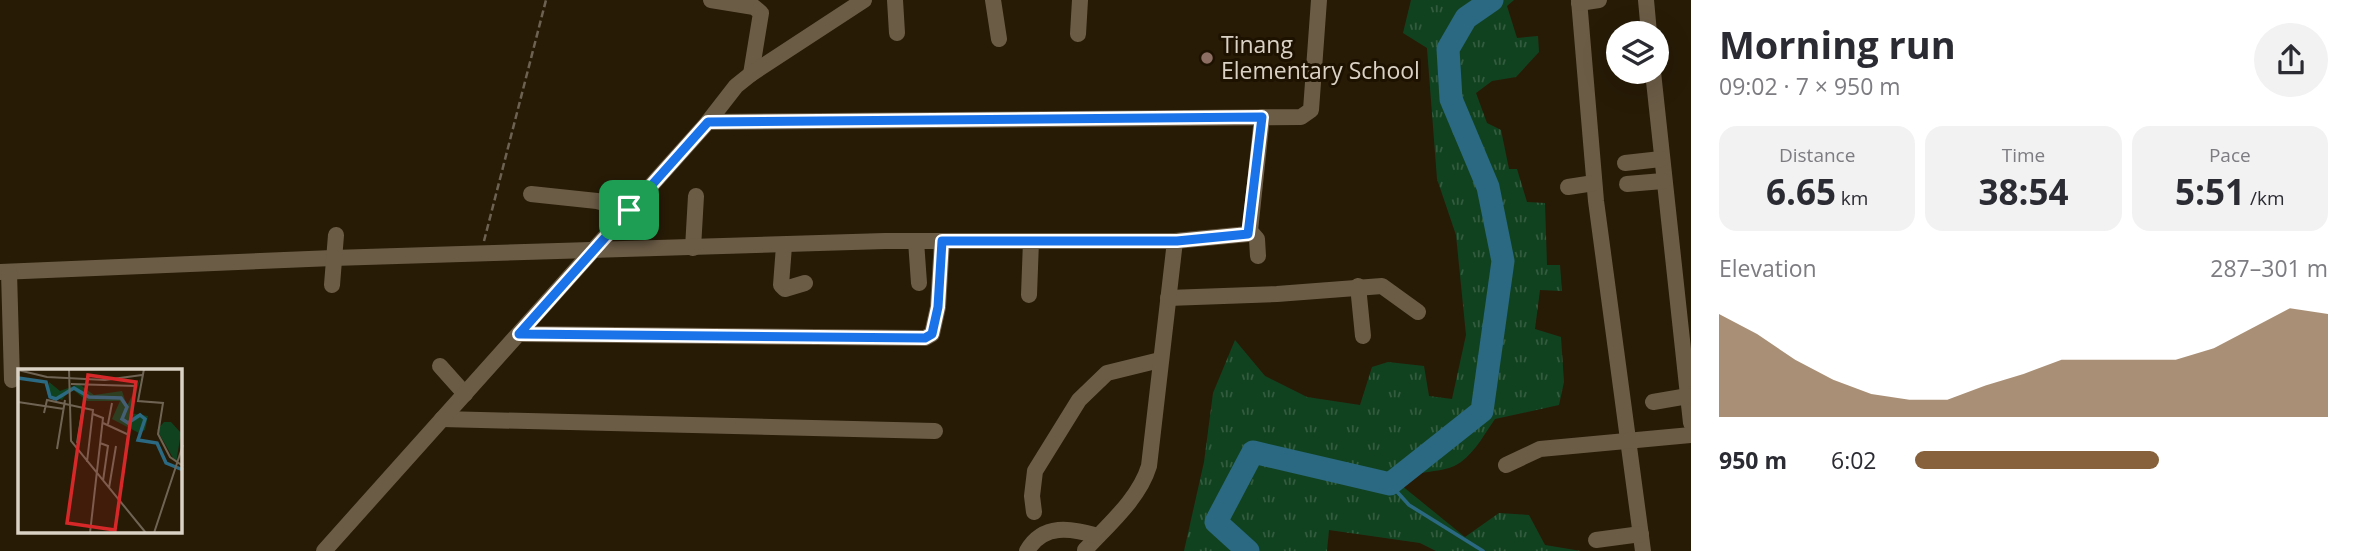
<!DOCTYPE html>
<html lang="en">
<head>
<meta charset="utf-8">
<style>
	:root { --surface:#fff; --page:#f2f2f3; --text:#2b2b33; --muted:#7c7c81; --accent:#86613b }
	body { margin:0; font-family:"Open Sans",sans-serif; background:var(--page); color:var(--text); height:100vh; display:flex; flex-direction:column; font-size:26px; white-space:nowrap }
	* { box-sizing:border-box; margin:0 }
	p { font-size:23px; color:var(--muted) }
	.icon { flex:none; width:38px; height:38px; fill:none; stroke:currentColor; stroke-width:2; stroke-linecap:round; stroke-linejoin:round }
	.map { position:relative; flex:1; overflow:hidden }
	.details { display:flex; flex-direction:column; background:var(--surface); width:665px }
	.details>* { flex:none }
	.tools { position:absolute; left:1606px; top:21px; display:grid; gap:14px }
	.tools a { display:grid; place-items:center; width:63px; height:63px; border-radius:50%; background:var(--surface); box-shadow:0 7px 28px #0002; font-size:35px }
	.pin { position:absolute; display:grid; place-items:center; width:60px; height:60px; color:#fff; margin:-30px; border-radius:14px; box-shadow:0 4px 10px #0006 }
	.round { display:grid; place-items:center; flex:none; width:74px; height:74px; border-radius:37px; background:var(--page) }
	.headline { display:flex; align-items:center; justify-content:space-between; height:119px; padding:0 28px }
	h1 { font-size:38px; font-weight:700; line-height:52px }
	.figures { display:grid; grid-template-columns:repeat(3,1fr); gap:10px; height:119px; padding:7px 28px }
	.figures div { display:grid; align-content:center; border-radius:18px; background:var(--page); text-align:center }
	.figures b { font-size:35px; font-weight:700 }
	.figures small { font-size:19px; font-weight:400 }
	.figures p { font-size:19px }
	.chart { height:196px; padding:14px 28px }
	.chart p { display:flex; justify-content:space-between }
	.chart svg { width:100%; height:126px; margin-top:7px; fill:var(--accent); opacity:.7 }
	ul { padding:0 28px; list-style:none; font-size:23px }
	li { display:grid; grid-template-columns:112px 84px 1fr; align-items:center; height:52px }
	li i { height:18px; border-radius:9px; background:var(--accent) }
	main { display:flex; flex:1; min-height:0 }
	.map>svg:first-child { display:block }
	.grass { fill:url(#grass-tufts) }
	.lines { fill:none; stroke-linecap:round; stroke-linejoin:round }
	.stream { stroke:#2b6982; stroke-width:3.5 }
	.river { stroke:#2b6982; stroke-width:23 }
	.path { stroke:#6d6251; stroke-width:2.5; stroke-dasharray:7 3.5; stroke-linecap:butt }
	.minor { stroke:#6b5c46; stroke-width:16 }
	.route-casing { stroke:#fff; stroke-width:14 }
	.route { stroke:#1a73e8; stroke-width:9 }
	.education-dot { fill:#8d6e63; stroke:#1d1100; stroke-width:2.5 }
	.labels { text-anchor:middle; stroke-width:6; stroke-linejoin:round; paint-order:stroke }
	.poi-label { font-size:23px; fill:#dbd2c6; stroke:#1d1100; text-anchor:start }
	.inset-river { fill:none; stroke:#2b6982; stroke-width:3.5 }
	.inset-road { fill:none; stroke:#6f6453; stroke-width:2 }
	.view { fill:#d62828; fill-opacity:0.15; stroke:#d62828; stroke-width:3.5 }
	.inset-edge { fill:none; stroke:#dbd2c6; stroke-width:3.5 }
</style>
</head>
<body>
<main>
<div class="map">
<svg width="1691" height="551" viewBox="0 0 1691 551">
	<defs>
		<pattern id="grass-tufts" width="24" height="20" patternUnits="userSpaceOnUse" patternTransform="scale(1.75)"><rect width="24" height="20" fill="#114220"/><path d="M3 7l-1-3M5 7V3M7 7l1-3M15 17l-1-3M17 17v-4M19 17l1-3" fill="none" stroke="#335c3f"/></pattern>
	</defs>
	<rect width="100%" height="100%" fill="#271b06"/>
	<path class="grass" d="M1411,0H1514L1507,6L1517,38L1538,36L1539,52L1516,77L1492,81L1476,93L1487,123L1501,130L1509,169H1517L1527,202L1545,203L1547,265H1560L1562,291L1540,290L1535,329L1561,337L1564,382L1559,405L1495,419C1485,433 1476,451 1461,462C1442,476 1417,466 1401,485L1465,537L1499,513L1529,515L1545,545L1581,551H1436L1420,543L1329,530L1327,551H1184L1204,462L1213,393L1235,340L1265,376L1307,397L1360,405L1372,367L1388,362L1424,366L1429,396L1452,399L1466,335L1456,235L1437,179L1427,48L1403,33Z"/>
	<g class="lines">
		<path class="stream" d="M1390,484L1409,505L1483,551"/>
		<path class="river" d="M1248,551L1216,522L1253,452L1390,484L1482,411L1503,261L1488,187L1451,99L1448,49L1466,18L1492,0"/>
		<path class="path" d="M484,241L546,0"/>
		<g class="minor">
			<path d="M711,0L754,7L761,13L751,74"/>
			<path d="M895,0L897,33"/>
			<path d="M993,0L999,39"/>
			<path d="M1579,0L1596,201L1643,551"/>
			<path d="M1646,0L1649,33"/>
			<path d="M1579,3L1599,0"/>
			<path d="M1078,34L1080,0"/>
			<path d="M1653,72L1691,423"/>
			<path d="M708,122L1301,117L1311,110L1319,0"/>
			<path d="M1625,163L1661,159"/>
			<path d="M1627,184L1663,181"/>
			<path d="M1568,187L1594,183"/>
			<path d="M531,194L597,201L629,210"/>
			<path d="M1250,231L1257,239L1258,256"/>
			<path d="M916,241L919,283"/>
			<path d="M784,246L781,285L785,289L805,283"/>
			<path d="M693,248L696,196"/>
			<path d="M0,272L333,258L885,241H1175L1248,234L1250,231L1262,117"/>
			<path d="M9,272L12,380"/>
			<path d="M332,285L336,235"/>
			<path d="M1358,286L1363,336"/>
			<path d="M1029,295L1031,241"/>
			<path d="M1168,298L1277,294L1382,286L1418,312"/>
			<path d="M519,334L925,338L932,334L938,307L942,241"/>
			<path d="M440,366L465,394"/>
			<path d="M1653,402L1688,396"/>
			<path d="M442,419L935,431"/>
			<path d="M1506,465L1540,449L1691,435"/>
			<path d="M1034,512L1032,496L1035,471L1079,400L1107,373L1160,360"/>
			<path d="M1596,540L1641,534"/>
			<path d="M1085,550C1108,525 1139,499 1149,466L1175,241"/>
			<path d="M324,551L708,122L736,86L751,74L864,0"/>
			<path d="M1027,551C1043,523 1071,528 1098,536"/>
		</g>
	</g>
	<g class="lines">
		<g class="route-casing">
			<path id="route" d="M1262,117L1248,234L1177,241H942L938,307L932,334L925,338L519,334L708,122Z"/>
		</g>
		<use href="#route" class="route"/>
	</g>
	<circle class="education-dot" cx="1207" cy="58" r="7"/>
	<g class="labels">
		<g class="poi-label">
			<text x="1221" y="53">Tinang<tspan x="1221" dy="26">Elementary School</tspan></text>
		</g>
	</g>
	<g transform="translate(18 369)">
		<rect width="164" height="164" fill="#271b06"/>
		<path d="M123,8L112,44L130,47L127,61L121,64L94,50L102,32H69L53,19L44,31L29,25L31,13L42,22L61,15L76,26L104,22L109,37ZM146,53H153L163,64L158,94L139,61Z" fill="#114220"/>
		<path class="inset-river" d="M0,9L28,13L32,28L38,30L56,19L71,28L103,29L109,38L104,50L110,54L122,46L127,50L120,71L139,74L148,94L165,101"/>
		<path class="inset-road" d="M51,0L53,72L128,164M126,0L120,32L145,34L140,65L152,88L165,97M0,1L29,8L87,11L124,6M53,15L118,17M0,33L46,40M26,44L29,31L75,41L69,93M85,54L111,66M90,55L94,34M59,74L65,38M82,74L90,77L85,112M39,80L47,31M91,119L98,77M72,164L85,49L75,45M136,164L165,76"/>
		<path class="view" d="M70,6L118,13L97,161L49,154Z"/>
		<rect width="164" height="164" class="inset-edge"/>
	</g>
</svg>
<div class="tools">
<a><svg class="icon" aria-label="layers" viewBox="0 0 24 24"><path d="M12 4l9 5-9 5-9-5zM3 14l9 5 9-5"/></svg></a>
</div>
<div class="pin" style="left:629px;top:210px;background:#1e9e55"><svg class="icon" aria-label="arrive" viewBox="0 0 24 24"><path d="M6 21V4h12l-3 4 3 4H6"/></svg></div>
</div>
<section class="details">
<div class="headline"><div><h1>Morning run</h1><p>09:02 · 7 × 950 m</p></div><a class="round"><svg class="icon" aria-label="share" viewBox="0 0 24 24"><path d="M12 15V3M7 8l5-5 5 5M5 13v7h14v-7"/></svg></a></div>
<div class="figures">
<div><p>Distance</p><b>6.65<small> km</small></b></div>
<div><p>Time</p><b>38:54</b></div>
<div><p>Pace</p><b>5:51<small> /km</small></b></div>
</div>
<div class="chart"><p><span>Elevation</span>287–301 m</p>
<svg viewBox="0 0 160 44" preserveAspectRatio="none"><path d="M0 44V8L10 15L20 24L30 31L40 36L50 38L60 38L70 33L80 29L90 24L100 24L110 24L120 24L130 20L140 13L150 6L160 8V44z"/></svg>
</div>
<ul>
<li><b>950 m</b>6:02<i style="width:59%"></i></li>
</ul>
</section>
</main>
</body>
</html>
